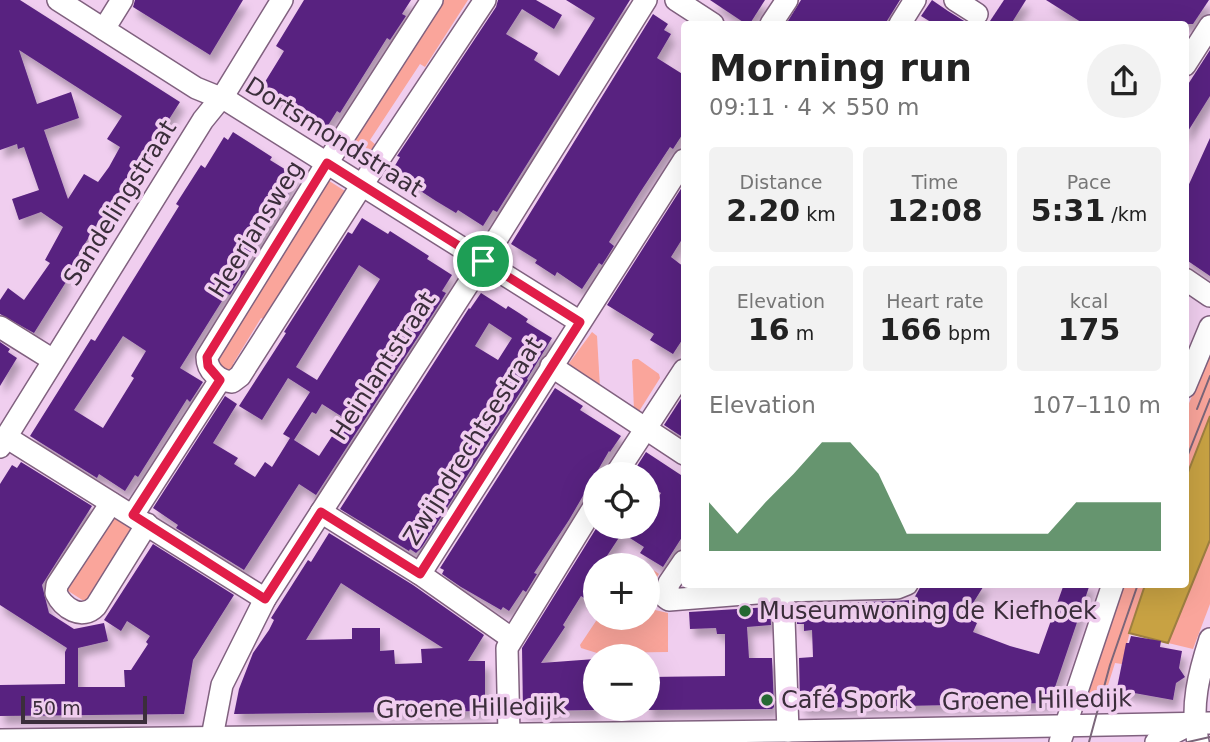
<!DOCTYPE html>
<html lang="en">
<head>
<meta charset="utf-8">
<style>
	:root { --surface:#fff; --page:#f2f2f2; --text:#222; --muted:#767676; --accent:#266933 }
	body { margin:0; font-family:"DejaVu Sans",sans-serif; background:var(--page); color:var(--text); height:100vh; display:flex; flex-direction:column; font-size:26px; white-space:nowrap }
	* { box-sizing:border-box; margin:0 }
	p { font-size:23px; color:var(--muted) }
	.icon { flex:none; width:38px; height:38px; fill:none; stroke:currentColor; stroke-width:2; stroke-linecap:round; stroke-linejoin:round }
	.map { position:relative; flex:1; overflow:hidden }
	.panel { position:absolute; left:681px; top:21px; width:508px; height:567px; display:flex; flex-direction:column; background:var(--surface); border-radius:7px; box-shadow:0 7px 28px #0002 }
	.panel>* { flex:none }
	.buttons { position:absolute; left:583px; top:462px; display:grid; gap:14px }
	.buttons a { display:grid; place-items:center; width:77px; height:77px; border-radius:50%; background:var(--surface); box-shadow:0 7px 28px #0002; font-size:35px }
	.scale { position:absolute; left:21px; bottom:18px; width:126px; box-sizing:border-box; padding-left:7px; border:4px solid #3b2e3b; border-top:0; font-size:19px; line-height:24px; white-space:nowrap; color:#3b2e3b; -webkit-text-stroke:5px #f0ceef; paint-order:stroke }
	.pin { position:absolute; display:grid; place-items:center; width:60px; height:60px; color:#fff; margin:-30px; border:4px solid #fff; border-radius:50%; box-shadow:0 2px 7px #0007 }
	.round { display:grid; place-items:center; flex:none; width:74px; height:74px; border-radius:37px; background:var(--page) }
	.head { display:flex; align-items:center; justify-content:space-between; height:119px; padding:0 28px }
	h1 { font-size:38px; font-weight:700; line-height:52px }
	.metrics { display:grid; grid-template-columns:repeat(3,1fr); gap:10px; height:119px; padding:7px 28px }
	.metrics div { display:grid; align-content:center; border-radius:7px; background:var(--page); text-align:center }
	.metrics b { font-size:30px; font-weight:700 }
	.metrics small { font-size:19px; font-weight:400 }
	.metrics p { font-size:19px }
	.chart { height:196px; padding:14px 28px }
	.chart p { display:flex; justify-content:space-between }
	.chart svg { width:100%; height:126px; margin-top:7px; fill:var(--accent); opacity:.7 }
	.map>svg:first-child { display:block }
	.green { fill:#faa59b }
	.water { fill:#c8a243; stroke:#9e7f41; stroke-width:2 }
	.building { fill:#592380; fill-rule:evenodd; filter:url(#shadow) }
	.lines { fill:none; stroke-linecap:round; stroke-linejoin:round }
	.minor-casing { stroke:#80617f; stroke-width:24 }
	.minor { stroke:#fff; stroke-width:21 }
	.tram { stroke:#7b667a; stroke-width:2 }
	.route-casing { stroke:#fff; stroke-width:14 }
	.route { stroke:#e11d48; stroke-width:9 }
	.poi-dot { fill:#266933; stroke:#f0ceef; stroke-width:2.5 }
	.labels { text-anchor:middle; stroke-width:7; stroke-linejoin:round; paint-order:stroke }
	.street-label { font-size:24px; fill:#3b2e3b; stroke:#f0ceef }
	.poi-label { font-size:24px; fill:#3b2e3b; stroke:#f0ceef; text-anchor:start }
</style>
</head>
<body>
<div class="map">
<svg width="1210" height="742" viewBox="0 0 1210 742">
	<defs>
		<filter id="shadow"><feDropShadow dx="4.5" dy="8" stdDeviation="3.5" flood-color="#0004"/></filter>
	</defs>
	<rect width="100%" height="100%" fill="#f0ceef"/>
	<g class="green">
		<path d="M443,0H468L425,67L420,64L370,140L376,145L364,164L340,149Z"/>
		<path d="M323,177L345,191L266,320L261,318L233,364L238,367L233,375L210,362Z"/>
		<path d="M592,332L597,336L600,388L567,366Z"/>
		<path d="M1210,352V416L1185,480V413Z"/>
		<path d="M634,359H638L659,374L660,378L638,413L634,411L632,361Z"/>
		<path d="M109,513L135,529L87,603L62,587Z"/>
		<path d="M1210,540V604L1193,649L1168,643Z"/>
		<path d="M648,566L659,574C652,586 644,597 655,610L668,613V652L597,653L581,648L580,645L598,618H648Z"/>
		<path d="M1119,585H1145L1133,619L1122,664L1115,663L1103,701H1080Z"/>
	</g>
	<path class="water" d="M1210,416V540L1168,643L1129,633L1145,585L1185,584V480Z"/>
	<g class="building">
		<path d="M0,0H20L180,102L114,206L111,204L92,232L63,280L66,282L34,333L0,314V300L8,288L24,300L50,263L45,260L63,227L41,212L19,220L12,199L39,190L24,147L18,149L17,144L0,150ZM19,50L122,116L107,139L120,147L109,167L98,182L84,174L68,199L44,130L79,118L71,92L37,104Z"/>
		<path d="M135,0H243L210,55L133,7Z"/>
		<path d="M304,0H411L402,14L406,16L390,40L387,38L340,113L337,111L327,127L301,111L299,114L260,90L284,51L276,46Z"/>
		<path d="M498,0H536L562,15L554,29L522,9L506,34L538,53L534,60L559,76L595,18L566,0H630L497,212L493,210L483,226L458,210L456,213L436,201L416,188L418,185L393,169L400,157L397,156L496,7Z"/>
		<path d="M710,0H765L751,22L746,24Z"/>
		<path d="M801,0H900L885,24H786Z"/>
		<path d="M932,0L948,11L969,24H934L921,16Z"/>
		<path d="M1004,0H1026L1011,24H988Z"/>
		<path d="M1046,0H1209L1193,24H1084Z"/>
		<path d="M653,14L668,24L664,30L671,34L657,58L684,75V132L673,149L670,147L639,194L609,242L614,246L602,265L599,263L582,289L557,272L555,276L535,263L537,260L511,244Z"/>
		<path d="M1210,50V96L1185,136V89Z"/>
		<path d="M233,132L272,157L270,160L296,176L286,192L289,194L242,269L245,271L230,295L227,293L180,368L203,382L190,402L187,399L138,477L135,475L125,491L99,474L97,478L30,436L91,339L95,341L179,206L176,204L201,165L205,168L224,137L228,140ZM123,336L146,351L131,376L134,378L103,428L74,410Z"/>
		<path d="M1210,138V276L1185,259V193Z"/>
		<path d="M684,184V236L671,257L684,267V337L673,354L650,340L654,334L607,305Z"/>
		<path d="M362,218L388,234L390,231L415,247L429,256L427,259L452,275L442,291L446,293L440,303L316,495L299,484L244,570L176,528L178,525L153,508L225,396L237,404L213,443L238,458L234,464L255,477L265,462L272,467L290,438L283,434L310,392L288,378L262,420L239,406L286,333L284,332L348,232L352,234ZM359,265L380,279L317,380L296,367ZM322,404L344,418L319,456L294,440L312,412L316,414Z"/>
		<path d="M481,293L506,309L508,306L519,313L528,319L526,322L552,338L527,379L528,380L422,547L416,553L410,549L409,551L340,509L469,308L470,309ZM489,323L512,338L498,360L475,346Z"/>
		<path d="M0,342L10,349L8,352L17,358L0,386Z"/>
		<path d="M555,388L583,406L580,410L621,436L610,452L609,451L569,520L534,573L537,574L526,592L523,590L509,611L503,607L501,610L461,587L442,574L444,570L440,568Z"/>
		<path d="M684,394V438L664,425Z"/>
		<path d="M646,452L684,477V534L663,567L640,553L644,547L622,533L601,565H595L593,577L595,578V605L581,596L563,625L565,627L541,663L595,659V710L523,711L522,648L597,527H648V513L661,493L648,485V474H632Z"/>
		<path d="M21,462L92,506L42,585L49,613L74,629L104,623L108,641L78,648V687H125L124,670H131L148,644L146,642L150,636L127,621L121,631L104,620L153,544L234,595L193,660L184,714L0,716V685L65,684V652L67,648L0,605V484L12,465L17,468Z"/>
		<path d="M329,533L413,585L484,635L468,661H485V711L234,714L239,689L253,653L269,630L274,620L271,618L308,560L311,562ZM341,583L380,608L443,648L421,649L422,663L395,664L394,650L380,651V628H352V639L306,640Z"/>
		<path d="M922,584H985L968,611L971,613L968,618L977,623L973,632L1010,646L1039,654L1064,584H1090L1051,699L1047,703L804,708L800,704L799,658L813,657L812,630L804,631V624H797V605L913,600Z"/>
		<path d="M770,607L771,625L747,627L749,658H772L774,707L772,709L648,710V677L725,676V634H717L716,628L690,629L689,612Z"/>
		<path d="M1131,636L1161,641L1160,647L1182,651L1179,668L1185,677L1176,683L1173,700L1123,691L1124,689L1117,688L1126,643H1129Z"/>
	</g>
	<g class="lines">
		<g class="minor-casing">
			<g id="minor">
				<path d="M58,0L196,88L228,101L580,322"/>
				<path d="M432,0L327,163L207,357C207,371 219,381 232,382L240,376L362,185L485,0"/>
				<path d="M676,0L713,24"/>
				<path d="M955,0L977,14"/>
				<path d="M771,24L787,0"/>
				<path d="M900,24L915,0"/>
				<path d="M104,29L122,0"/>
				<path d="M1185,65L1210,26"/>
				<path d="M1185,279L1210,296"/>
				<path d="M0,327L53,360"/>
				<path d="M551,366L684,454"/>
				<path d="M1185,387L1210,327"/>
				<path d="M6,437L265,599"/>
				<path d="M0,447L203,120L225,93L282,0"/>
				<path d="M616,474L684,370"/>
				<path d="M111,503L57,585L56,593C63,608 82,621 96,606L147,524"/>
				<path d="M321,512L420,574L511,638"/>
				<path d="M133,515L220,380"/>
				<path d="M684,561L669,583L666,598L669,600L783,591L897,588L907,584"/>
				<path d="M420,574L684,160"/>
				<path d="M788,731L783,591L788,584"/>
				<path d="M509,734L507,648L595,505"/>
				<path d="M212,737L222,685L265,599L483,261L646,0"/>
				<path d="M0,740L788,731L1210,723"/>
				<path d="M1060,742L1113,584"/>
				<path d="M1156,742L1189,725"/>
				<path d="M1198,742C1190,707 1199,673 1210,639"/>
			</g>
		</g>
		<use href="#minor" class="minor"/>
		<g class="tram">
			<path d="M1197,409L1210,376"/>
			<path d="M1185,462L1210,399"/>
			<path d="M1089,742L1110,665L1138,584"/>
			<path d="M1188,742L1210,737"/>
		</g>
	</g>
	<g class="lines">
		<g class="route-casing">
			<path id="route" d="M327,163L580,322L420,574L321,512L265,599L133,515L220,380L208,366L207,357Z"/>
		</g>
		<use href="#route" class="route"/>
	</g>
	<g class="poi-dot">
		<circle cx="745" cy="611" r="7"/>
		<circle cx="767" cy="700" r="7"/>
	</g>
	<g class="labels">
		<g class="street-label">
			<text transform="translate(334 137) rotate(32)" y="8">Dortsmondstraat</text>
			<text transform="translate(120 203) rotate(-58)" y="8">Sandelingstraat</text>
			<text transform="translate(256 229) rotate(-58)" y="8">Heerjansweg</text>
			<text transform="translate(383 366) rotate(-57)" y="8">Heinlantstraat</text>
			<text transform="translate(473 441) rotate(-58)" y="8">Zwijndrechtsestraat</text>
			<text transform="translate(1037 700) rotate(-1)" y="8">Groene Hilledijk</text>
			<text transform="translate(471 708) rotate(-1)" y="8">Groene Hilledijk</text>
		</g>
		<g class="poi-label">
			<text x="759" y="619">Museumwoning de Kiefhoek</text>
			<text x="781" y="708">Café Spork</text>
		</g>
	</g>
</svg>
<div class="buttons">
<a><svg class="icon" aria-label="locate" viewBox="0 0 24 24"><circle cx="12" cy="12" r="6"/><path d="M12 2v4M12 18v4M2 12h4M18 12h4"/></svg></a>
<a>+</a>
<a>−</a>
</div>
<div class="scale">50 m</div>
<div class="pin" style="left:483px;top:261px;background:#1e9e55"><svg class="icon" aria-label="arrive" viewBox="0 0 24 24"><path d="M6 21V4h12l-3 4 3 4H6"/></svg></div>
<section class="panel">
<div class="head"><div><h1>Morning run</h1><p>09:11 · 4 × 550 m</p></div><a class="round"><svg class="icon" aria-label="share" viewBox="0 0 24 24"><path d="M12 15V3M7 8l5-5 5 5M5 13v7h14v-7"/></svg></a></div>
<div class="metrics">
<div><p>Distance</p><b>2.20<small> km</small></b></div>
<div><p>Time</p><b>12:08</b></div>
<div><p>Pace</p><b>5:31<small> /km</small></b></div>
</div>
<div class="metrics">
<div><p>Elevation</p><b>16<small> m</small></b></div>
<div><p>Heart rate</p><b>166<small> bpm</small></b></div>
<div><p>kcal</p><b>175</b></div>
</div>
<div class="chart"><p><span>Elevation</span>107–110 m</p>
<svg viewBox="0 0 160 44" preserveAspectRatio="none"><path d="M0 44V27L10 38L20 27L30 17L40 6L50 6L60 17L70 38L80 38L90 38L100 38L110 38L120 38L130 27L140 27L150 27L160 27V44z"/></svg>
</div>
</section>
</div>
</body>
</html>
